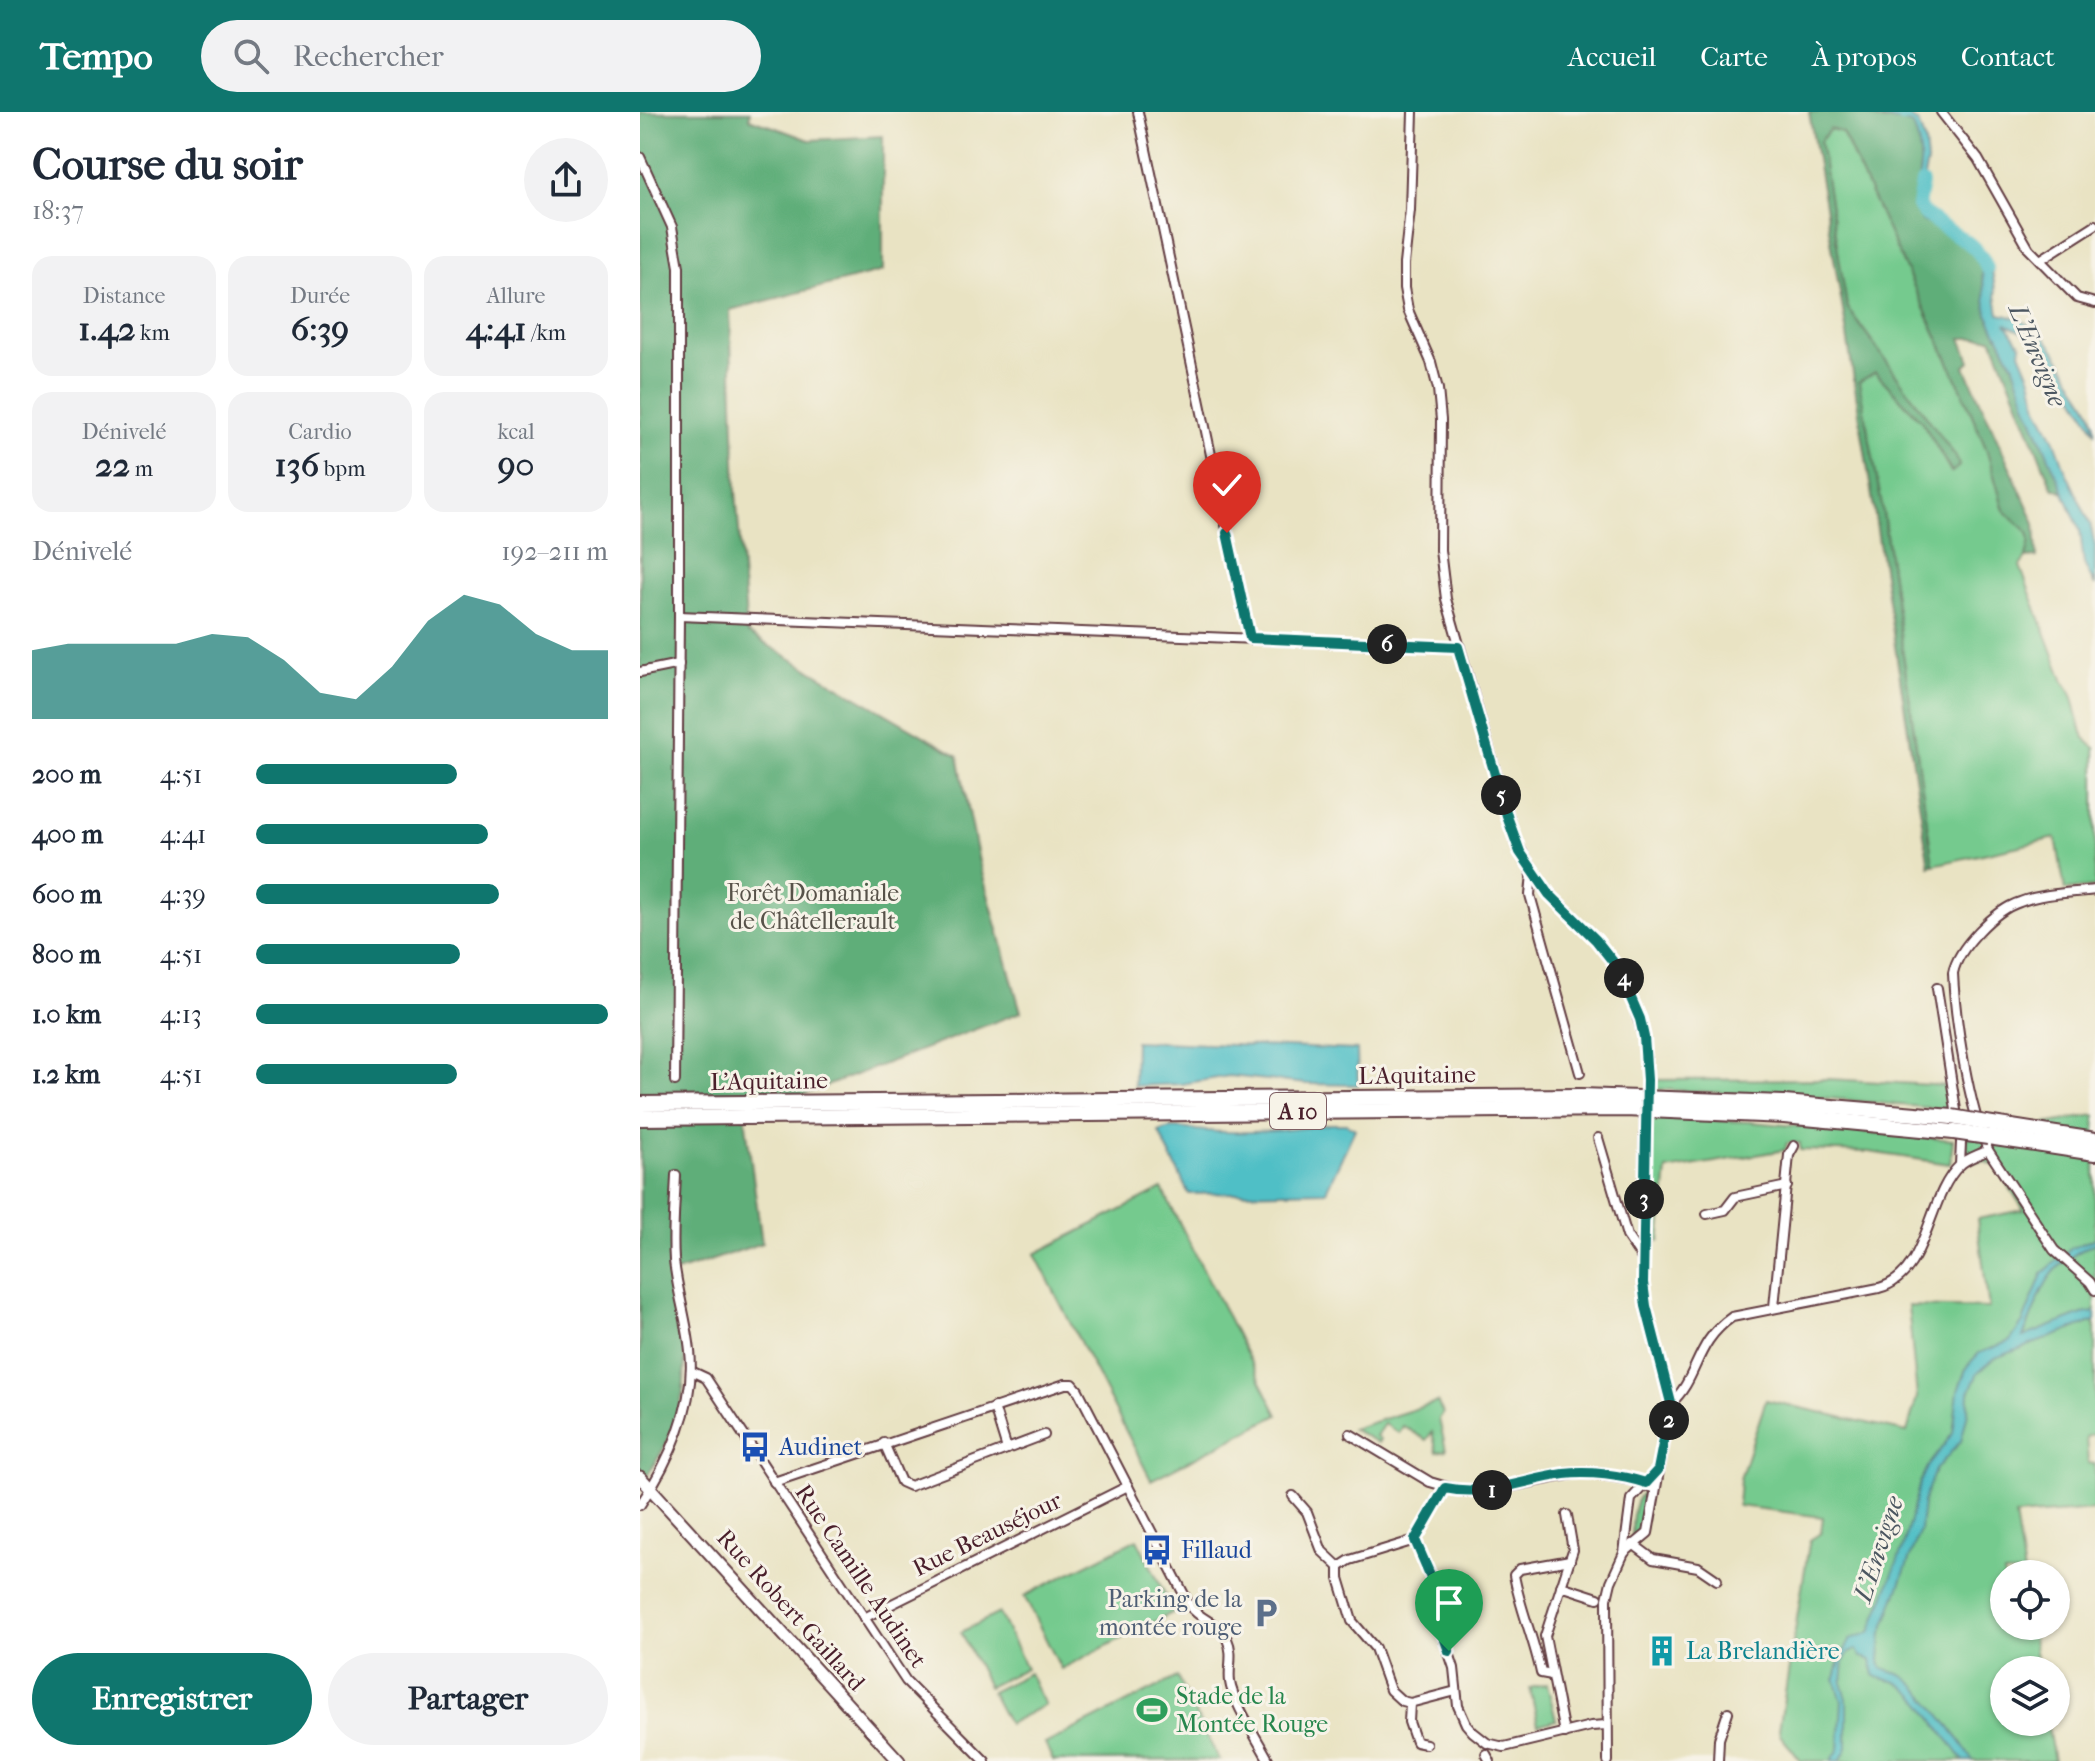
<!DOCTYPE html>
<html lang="fr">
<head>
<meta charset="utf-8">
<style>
	:root { --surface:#fff; --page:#f2f2f3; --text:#1f2937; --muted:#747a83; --accent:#0f766e }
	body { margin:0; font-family:"IM FELL French Canon",serif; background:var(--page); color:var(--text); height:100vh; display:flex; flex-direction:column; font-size:30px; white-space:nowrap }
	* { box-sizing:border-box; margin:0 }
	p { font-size:26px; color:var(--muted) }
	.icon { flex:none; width:44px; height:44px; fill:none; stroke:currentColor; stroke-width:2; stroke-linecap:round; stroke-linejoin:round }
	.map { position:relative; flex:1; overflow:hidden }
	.sheet { display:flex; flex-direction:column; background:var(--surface); width:640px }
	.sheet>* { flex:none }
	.controls { position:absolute; left:1350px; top:1448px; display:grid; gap:16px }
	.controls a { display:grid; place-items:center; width:80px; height:80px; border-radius:50%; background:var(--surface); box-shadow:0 2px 6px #0004; font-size:40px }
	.pin { position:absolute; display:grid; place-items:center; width:68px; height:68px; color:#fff; margin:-82px -34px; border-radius:50% 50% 50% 0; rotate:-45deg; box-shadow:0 0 8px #0007 }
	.pin .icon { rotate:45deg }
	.km { position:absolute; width:40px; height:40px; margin:-20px; border-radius:50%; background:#222; color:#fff; font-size:22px; line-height:40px; text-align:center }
	.round { display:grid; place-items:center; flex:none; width:84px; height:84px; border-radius:42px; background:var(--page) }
	.head { display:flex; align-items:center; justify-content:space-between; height:136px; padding:0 32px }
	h1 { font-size:44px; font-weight:800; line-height:60px }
	.figures { display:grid; grid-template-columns:repeat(3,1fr); gap:12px; height:136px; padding:8px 32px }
	.figures div { display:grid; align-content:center; border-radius:20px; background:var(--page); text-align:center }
	.figures b { font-size:34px; font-weight:800 }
	.figures small { font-size:22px; font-weight:400 }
	.figures p { font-size:22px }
	.chart { height:224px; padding:16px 32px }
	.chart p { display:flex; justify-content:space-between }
	.chart svg { width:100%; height:144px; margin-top:8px; fill:var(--accent); opacity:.7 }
	.primary-button { display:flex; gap:16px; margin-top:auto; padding:16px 32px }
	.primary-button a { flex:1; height:92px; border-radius:48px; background:var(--accent); color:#fff; font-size:32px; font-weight:800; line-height:92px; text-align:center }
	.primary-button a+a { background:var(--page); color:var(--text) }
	ul { padding:0 32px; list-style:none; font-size:26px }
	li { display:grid; grid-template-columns:128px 96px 1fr; align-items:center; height:60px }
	li i { height:20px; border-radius:10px; background:var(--accent) }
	header { display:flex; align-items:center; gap:48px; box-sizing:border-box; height:112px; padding:0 40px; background:var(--accent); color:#fff }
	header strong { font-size:38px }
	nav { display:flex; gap:44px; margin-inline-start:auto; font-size:28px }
	.search { width:560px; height:72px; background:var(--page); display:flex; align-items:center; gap:20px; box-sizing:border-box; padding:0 28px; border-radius:44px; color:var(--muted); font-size:30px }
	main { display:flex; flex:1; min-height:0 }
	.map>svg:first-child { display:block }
	.green { fill:#74ca8e; stroke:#5f745c; stroke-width:2 }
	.forest { fill:#5fae79; stroke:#546652; stroke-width:2 }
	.water { fill:#50bfc6; stroke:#4d6f78; stroke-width:2 }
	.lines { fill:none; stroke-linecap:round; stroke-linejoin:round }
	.river { stroke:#50bfc6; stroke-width:14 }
	.street-casing { stroke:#623c42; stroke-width:12 }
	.secondary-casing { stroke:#623c42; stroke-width:15 }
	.highway-casing { stroke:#623c42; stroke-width:18 }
	.street { stroke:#fff; stroke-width:8 }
	.secondary { stroke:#fff; stroke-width:11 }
	.highway { stroke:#fff; stroke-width:14 }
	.street-bridge-casing { stroke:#623c42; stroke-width:12; stroke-linecap:butt }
	.highway-bridge-casing { stroke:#623c42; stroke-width:18; stroke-linecap:butt }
	.street-bridge { stroke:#fff; stroke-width:8 }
	.highway-bridge { stroke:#fff; stroke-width:14 }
	.route-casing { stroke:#fff; stroke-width:16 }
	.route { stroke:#0f766e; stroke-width:10 }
	.labels { text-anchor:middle; stroke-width:6; stroke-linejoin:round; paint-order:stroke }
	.shield { fill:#f7f3e8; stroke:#7e5f64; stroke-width:2 }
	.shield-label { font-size:22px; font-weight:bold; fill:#4a1f2b }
	.park-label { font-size:24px; fill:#575249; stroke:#f7f3e8 }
	.street-label { font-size:24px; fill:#4a1f2b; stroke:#f7f3e8 }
	.transit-label { font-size:24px; fill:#164399; stroke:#f7f3e8; text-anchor:start }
	.service-label { font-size:24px; fill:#4e5e75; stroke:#f7f3e8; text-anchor:end }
	.culture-label { font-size:24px; fill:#0d838f; stroke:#f7f3e8; text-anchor:start }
	.leisure-label { font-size:24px; fill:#27864d; stroke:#f7f3e8; text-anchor:start }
	.water-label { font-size:26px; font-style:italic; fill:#4c5761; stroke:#f7f3e8 }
</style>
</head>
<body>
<header>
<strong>Tempo</strong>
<div class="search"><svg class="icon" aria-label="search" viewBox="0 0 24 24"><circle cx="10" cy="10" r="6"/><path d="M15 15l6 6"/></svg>Rechercher</div>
<nav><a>Accueil</a><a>Carte</a><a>À propos</a><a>Contact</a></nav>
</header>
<main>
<section class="sheet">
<div class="head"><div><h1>Course du soir</h1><p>18:37</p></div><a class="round"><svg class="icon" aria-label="share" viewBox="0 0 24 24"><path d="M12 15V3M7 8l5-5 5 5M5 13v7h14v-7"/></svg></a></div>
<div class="figures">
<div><p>Distance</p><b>1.42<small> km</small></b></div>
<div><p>Durée</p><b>6:39</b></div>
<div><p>Allure</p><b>4:41<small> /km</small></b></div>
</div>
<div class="figures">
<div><p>Dénivelé</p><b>22<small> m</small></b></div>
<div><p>Cardio</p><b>136<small> bpm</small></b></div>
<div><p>kcal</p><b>90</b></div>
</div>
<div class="chart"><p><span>Dénivelé</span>192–211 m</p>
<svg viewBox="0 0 160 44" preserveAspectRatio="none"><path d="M0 44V23L10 21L20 21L30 21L40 21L50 18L60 19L70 26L80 36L90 38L100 28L110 14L120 6L130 9L140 18L150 23L160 23V44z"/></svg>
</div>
<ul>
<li><b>200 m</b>4:51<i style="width:57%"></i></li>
<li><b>400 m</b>4:41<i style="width:66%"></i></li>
<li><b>600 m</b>4:39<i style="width:69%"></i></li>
<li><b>800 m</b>4:51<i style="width:58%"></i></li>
<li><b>1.0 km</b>4:13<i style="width:100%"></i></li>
<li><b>1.2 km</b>4:51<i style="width:57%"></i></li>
</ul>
<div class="primary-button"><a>Enregistrer</a><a>Partager</a></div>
</section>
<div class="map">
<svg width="1455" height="1649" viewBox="0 0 1455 1649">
	<rect width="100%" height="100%" fill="#f7f3e8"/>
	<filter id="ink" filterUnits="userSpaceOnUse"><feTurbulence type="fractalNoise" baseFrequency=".0125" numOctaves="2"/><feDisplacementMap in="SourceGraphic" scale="16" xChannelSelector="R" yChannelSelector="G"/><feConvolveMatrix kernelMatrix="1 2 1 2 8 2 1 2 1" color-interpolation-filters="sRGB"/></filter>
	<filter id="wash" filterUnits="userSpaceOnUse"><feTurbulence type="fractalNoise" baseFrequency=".006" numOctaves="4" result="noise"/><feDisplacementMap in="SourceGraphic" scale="32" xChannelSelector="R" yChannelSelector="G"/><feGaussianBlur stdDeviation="1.8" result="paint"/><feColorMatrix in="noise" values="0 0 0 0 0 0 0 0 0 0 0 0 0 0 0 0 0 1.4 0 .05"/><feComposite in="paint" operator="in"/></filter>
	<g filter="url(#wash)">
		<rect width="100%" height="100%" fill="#e9e3c3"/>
		<g class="green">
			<path d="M1190,17L1202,20L1318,269L1346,336L1364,398L1388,419L1390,428L1386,446L1380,454L1424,570C1441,587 1433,624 1455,636V775L1425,778L1416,726L1293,753L1242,394L1218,270L1235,260L1281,308L1311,360L1319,354L1316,345L1207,195L1180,29Z"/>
			<path d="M1189,967L1309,974L1311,998L1187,986L1012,977V968Z"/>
			<path d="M1455,1003V1322L1446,1325L1448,1351L1455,1352V1398L1375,1404L1384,1462H1364V1514H1391L1398,1558H1364V1610H1407L1414,1649H1161L1140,1623L1139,1618L1169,1432L1170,1428L1181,1421L1183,1405L1098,1394L1100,1367L1126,1288L1267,1320L1277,1285L1268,1194L1349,1196L1337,1107L1384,1098L1356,1054L1344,1049L1329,1050L1326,1026Z"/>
			<path d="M1011,1006L1111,1010L1313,1028L1310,1052L1229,1040L1160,1038V1031H1147L1145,1038L1027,1058L1020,1129H1014L1011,1141L1009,1142L1006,1134Z"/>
			<path d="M522,1077L638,1303L511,1368L395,1142Z"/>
			<path d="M797,1290L803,1301L799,1307L806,1338L797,1340L792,1320L786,1328L763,1314L759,1321L744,1312L736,1324L740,1327L738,1331L712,1317Z"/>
			<path d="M1007,1378L1004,1418L992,1426C992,1411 991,1385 1007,1378Z"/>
			<path d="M497,1427L534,1500L421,1557L384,1484Z"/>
			<path d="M359,1501L386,1556L348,1575L321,1520Z"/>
			<path d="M389,1561L405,1593L368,1612L351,1580Z"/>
			<path d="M537,1565L579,1648L413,1649L405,1632Z"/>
			<path d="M907,1572L916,1608L898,1613L890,1576Z"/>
		</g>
		<g class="forest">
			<path d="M0,0H110L109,6L169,28L243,24V159L90,198L96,380L107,521L318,644L339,750L381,900L105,1005L122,1131L34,1161C41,1211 53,1260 36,1310C29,1332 12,1355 0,1376Z"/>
			<path d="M1169,0H1224L1240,9L1261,8L1273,13C1286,46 1279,62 1273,95L1283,110L1307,119L1323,130L1335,141L1341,152L1347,202L1374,254L1424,380L1412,375L1352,226H1321L1330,249L1325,255L1395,411L1397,445L1386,446L1390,428L1388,420L1364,398L1346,336L1318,269L1202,20L1190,17L1180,29L1207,195L1316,345L1319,354L1312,360L1281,308L1235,260L1219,270L1242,394L1293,753L1289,754L1205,210Z"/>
		</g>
		<g class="water">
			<path d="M1224,0L1270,6L1278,11L1285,31L1287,50L1278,94C1297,120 1340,122 1347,159L1352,158L1359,202C1402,209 1416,239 1435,273C1445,289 1455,300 1455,319L1413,246L1391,225L1366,212L1381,233L1380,240L1391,266L1398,295L1414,326L1427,362L1450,411L1455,434V474L1444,452L1440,418L1387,294L1374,254L1347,202L1341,152L1335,141L1323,130L1307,119L1283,110L1273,95C1279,62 1286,46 1273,13C1255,5 1242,11 1224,0Z"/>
			<path d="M495,929L717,938L718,973L667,972L589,964L542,972L494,974Z"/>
			<path d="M690,1012H706L715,1017L686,1079L549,1082L519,1020C530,1013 543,1017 556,1018C602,1023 645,1019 690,1012Z"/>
			<path d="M1455,1126V1131C1402,1157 1405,1175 1383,1225L1442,1202L1455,1200V1209L1355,1246L1338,1261L1329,1281L1328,1300L1321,1329L1295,1358L1283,1390L1280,1418L1242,1521L1240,1549L1242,1556C1249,1561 1258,1560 1265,1565C1283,1577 1322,1630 1333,1649H1324L1289,1602C1285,1592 1265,1573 1254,1569C1246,1567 1241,1568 1234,1563L1231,1548L1221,1545L1216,1537L1209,1540L1204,1549L1202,1571L1207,1587V1636L1200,1649H1191L1199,1637L1202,1589L1195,1567L1200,1547L1211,1527L1231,1520L1263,1435L1280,1370L1287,1355L1313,1321L1318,1279L1327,1254L1339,1241L1370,1229L1383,1210L1402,1162L1430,1137Z"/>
		</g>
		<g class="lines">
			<g class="river">
				<path d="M1261,0L1263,4"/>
				<path d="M1282,71L1278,94C1297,120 1335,122 1347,156"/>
			</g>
		</g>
	</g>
	<g filter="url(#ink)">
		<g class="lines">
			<g class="street-casing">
				<g id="street">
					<path d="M498,0L610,526"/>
					<path d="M773,0L770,98L764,152V176L768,198L791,250L798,277L801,308L800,438L806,487L875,728L900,772L956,828L987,871L1004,925L1007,968"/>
					<path d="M1301,0L1338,47L1389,137L1437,186L1455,191"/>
					<path d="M0,45L32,115L39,155V504L35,969"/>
					<path d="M1400,148L1455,113"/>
					<path d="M39,504L818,535"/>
					<path d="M0,560L39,552"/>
					<path d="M892,761L890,783L940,961"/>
					<path d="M1455,778C1431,781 1403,781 1380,790C1355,798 1318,836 1313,861C1315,909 1329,996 1348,1038L1414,1138L1450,1170L1455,1178"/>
					<path d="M1297,876L1321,1030L1320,1053"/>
					<path d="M958,1026L987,1124L1002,1146"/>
					<path d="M1067,1102L1085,1098L1095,1085L1147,1074"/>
					<path d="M1134,1195L1149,1043L1154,1034"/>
					<path d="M51,1259L66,1266L266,1569L345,1649"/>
					<path d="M1031,1291C1059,1266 1054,1231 1092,1205L1239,1176C1289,1163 1286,1085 1320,1053C1327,1046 1339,1043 1348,1038"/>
					<path d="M710,1322L790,1370L821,1379L853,1378L933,1362H958L999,1369L1014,1377"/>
					<path d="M244,1331L261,1370L270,1374L367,1337L354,1295"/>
					<path d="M367,1337L404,1323"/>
					<path d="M134,1370L425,1272H433L438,1278L550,1494C560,1508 578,1510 587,1527C594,1542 588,1554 590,1570C592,1588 619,1630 629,1649"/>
					<path d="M805,1376L775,1428L794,1472L799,1511L814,1556L818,1594L826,1612L833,1620L847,1631L864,1635L951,1614L967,1613"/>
					<path d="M653,1384L667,1400L682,1439L699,1455"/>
					<path d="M0,1393C29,1350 56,1292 50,1239C47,1208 37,1179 34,1148C32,1120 35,1091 36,1063"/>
					<path d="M775,1428L710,1448L699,1455V1466L712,1509L735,1536L750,1578L762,1589L770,1591L816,1579"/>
					<path d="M993,1432L1013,1447L1058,1455L1077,1468"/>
					<path d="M984,1441L1008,1421L1031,1291L1006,1194L1003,1171L1005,1017"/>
					<path d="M921,1474L958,1486"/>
					<path d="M224,1506L488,1374"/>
					<path d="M912,1563L901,1561C894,1527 880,1497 874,1463L880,1457L930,1448"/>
					<path d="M770,1591L769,1610L776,1630L786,1632"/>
					<path d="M924,1621L905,1524L933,1438L927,1403"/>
					<path d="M846,1642L850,1649"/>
					<path d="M968,1649L967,1487L971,1470L984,1441L991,1387L1007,1370"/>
					<path d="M1078,1649L1079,1627L1088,1600"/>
				</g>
			</g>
			<g class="secondary-casing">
				<path id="secondary" d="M0,1365L259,1649"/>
			</g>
			<g class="highway-casing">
				<g id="highway">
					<path d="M0,992L941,984L1144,991L1312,1005"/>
					<path d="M0,1006L985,997L1144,1004L1314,1020"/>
					<path d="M1346,1011L1455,1028"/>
					<path d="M1348,1025L1455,1041"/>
				</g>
			</g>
			<use href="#street" class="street"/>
			<use href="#secondary" class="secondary"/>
			<use href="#highway" class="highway"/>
			<g class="street-bridge-casing">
				<path id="street-bridge" d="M1005,1017L1007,968"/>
			</g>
			<g class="highway-bridge-casing">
				<g id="highway-bridge">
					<path d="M1312,1005L1346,1011"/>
					<path d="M1314,1020L1348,1025"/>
				</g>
			</g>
			<use href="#street-bridge" class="street-bridge"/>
			<use href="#highway-bridge" class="highway-bridge"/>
		</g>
	</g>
	<g class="lines" filter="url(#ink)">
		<g class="route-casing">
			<path id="route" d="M587,421L610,526L818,535L868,707L880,740L909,782L956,828L978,856L1000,907L1004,925L1007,968L1003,1171L1006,1194L1031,1291L1018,1358L1006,1371C981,1363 950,1359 924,1362C882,1368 847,1385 805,1376L775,1428L794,1472L799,1511L809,1539"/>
		</g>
		<use href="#route" class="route"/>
	</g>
	<defs>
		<g id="bus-bare" transform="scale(2.4)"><path d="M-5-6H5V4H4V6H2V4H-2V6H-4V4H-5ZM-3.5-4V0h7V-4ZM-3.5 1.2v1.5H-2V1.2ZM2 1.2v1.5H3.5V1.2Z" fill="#1a4fb4" stroke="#f7f3e8" stroke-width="2.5" paint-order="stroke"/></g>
		<g id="parking-bare" transform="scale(2.4)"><path d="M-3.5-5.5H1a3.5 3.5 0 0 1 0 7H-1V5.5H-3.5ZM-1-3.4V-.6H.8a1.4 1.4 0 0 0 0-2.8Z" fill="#5c6f8a" stroke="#f7f3e8" stroke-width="2.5" paint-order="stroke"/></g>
		<g id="building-bare" transform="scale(2.4)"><path d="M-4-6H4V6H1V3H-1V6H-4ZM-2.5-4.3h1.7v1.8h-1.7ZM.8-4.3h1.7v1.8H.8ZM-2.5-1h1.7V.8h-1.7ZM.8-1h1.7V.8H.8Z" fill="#0f9aa8" stroke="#f7f3e8" stroke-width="2.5" paint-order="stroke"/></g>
		<g id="stadium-bare" transform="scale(2.4)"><path d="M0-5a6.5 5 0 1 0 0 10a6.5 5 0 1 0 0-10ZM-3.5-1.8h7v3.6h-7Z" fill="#2e9e5b" stroke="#f7f3e8" stroke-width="2.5" paint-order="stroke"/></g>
	</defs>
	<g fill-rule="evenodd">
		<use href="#bus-bare" x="115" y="1335"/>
		<use href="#bus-bare" x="517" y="1438"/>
		<use href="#parking-bare" x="626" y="1501"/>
		<use href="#building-bare" x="1022" y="1539"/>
		<use href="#stadium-bare" x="512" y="1598"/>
	</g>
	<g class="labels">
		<rect class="shield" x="630" y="981" width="56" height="36" rx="6"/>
		<g class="shield-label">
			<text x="658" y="1007">A 10</text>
		</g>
		<g class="park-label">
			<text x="173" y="789">Forêt Domaniale<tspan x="173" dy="28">de Châtellerault</tspan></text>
		</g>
		<g class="street-label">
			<text transform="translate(777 963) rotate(-1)" y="8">L'Aquitaine</text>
			<text transform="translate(129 969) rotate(-1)" y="8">L'Aquitaine</text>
			<text transform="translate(347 1422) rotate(-26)" y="8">Rue Beauséjour</text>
			<text transform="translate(221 1464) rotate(56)" y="8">Rue Camille Audinet</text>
			<text transform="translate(151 1498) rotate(48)" y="8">Rue Robert Gaillard</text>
		</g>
		<g class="transit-label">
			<text x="139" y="1343">Audinet</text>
			<text x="541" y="1446">Fillaud</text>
		</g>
		<g class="service-label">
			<text x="602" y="1495">Parking de la<tspan x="602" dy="28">montée rouge</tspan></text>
		</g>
		<g class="culture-label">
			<text x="1046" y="1547">La Brelandière</text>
		</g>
		<g class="leisure-label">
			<text x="536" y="1592">Stade de la<tspan x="536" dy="28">Montée Rouge</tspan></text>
		</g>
		<g class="water-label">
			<text transform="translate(1398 243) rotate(67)" y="9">L'Envigne</text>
			<text transform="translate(1238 1437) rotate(-72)" y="9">L'Envigne</text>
		</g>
	</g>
</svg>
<div class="controls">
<a><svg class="icon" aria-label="locate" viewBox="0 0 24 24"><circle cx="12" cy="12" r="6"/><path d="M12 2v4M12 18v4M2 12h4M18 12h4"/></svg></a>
<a><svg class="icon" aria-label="layers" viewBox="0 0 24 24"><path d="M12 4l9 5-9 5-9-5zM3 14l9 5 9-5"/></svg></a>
</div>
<div class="pin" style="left:809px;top:1539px;background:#1e9e55"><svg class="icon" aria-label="arrive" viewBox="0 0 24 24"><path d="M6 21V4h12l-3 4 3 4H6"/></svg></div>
<div class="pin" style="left:587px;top:421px;background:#d93025"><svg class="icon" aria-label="check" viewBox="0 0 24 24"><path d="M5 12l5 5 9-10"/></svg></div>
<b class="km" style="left:852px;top:1378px">1</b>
<b class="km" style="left:1029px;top:1308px">2</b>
<b class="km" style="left:1004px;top:1087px">3</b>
<b class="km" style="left:984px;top:866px">4</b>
<b class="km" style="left:861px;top:683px">5</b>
<b class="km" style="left:747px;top:532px">6</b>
</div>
</main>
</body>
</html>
